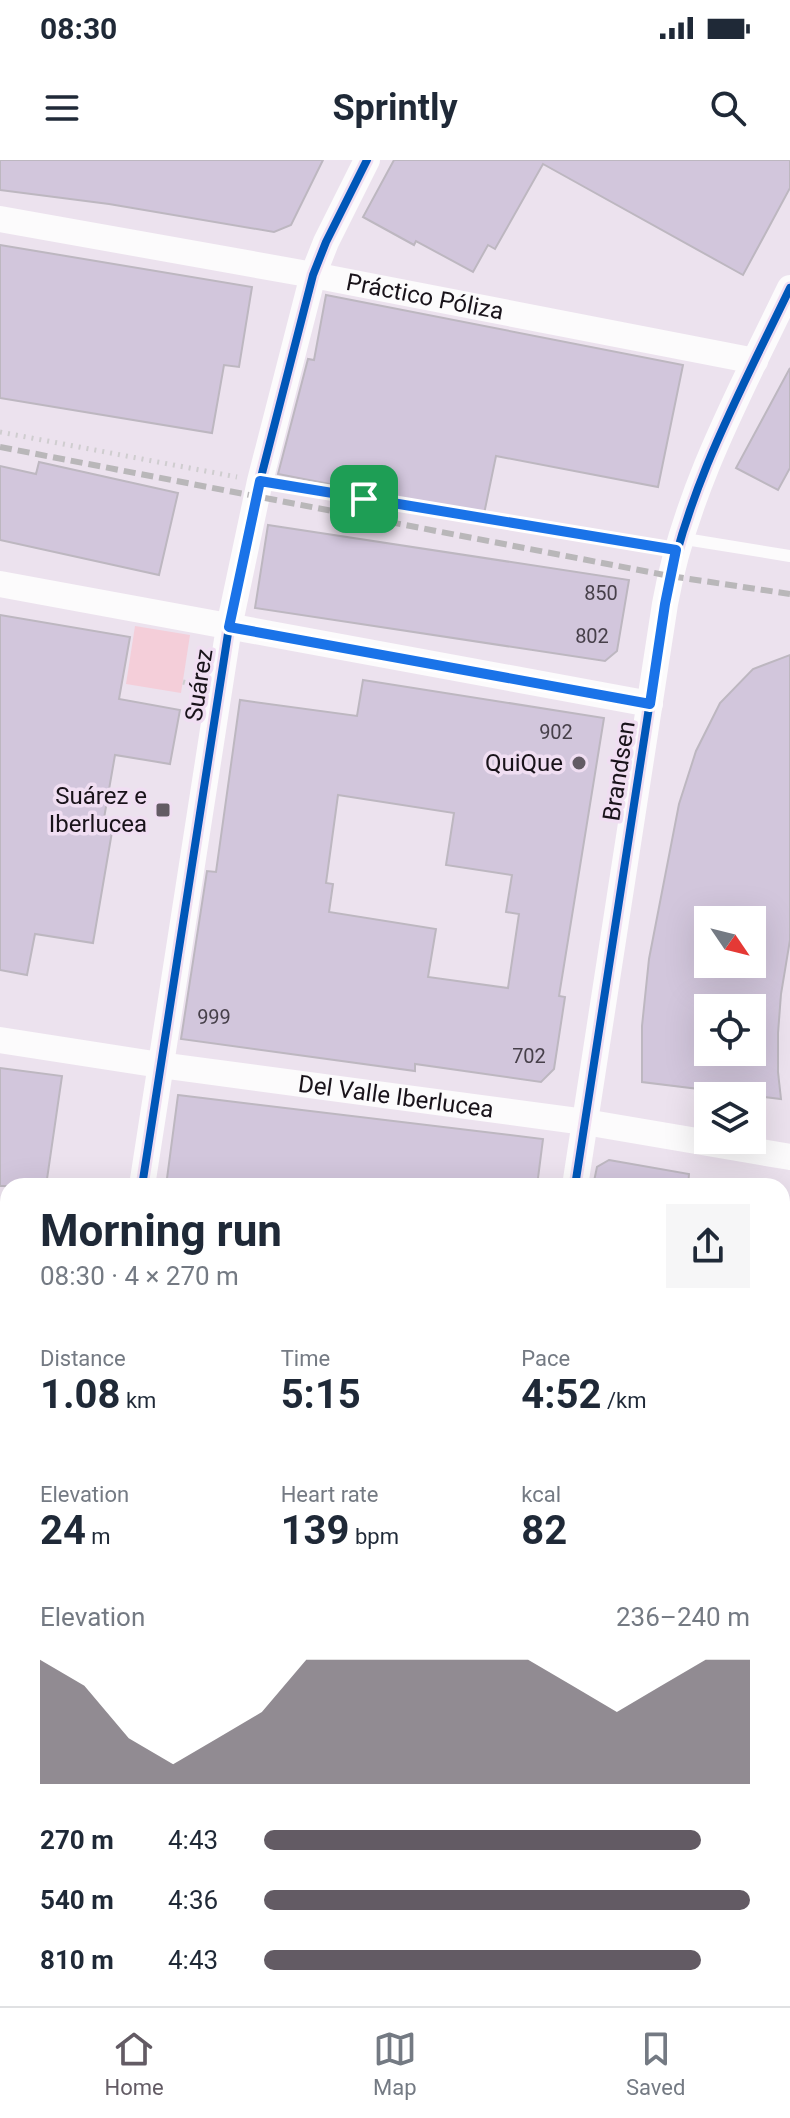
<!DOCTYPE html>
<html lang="en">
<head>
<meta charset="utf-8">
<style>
	:root { --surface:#fff; --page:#f6f6f7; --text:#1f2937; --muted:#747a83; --line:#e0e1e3; --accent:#635b64 }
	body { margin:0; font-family:Roboto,sans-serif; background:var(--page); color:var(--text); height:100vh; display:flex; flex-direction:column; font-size:30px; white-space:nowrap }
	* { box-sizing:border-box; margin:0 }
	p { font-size:26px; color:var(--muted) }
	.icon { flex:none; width:44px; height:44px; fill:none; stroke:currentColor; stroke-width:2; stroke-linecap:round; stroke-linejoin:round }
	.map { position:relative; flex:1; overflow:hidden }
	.details { position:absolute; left:0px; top:1018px; width:790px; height:828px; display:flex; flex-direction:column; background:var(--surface); border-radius:24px 24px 0 0; box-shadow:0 8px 32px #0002 }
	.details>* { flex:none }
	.needle { width:52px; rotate:125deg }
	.tools { position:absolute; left:694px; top:746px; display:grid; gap:16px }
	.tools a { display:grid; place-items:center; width:72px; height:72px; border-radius:0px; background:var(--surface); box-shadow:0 8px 32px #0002; font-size:40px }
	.pin { position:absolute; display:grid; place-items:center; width:68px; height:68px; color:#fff; margin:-34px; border-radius:16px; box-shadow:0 4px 12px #0006 }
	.round { display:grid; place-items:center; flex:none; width:84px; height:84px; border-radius:0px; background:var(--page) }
	.headline { display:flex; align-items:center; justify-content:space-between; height:136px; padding:0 40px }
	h1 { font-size:44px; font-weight:700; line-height:60px }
	.figures { display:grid; grid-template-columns:repeat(3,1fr); gap:12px; height:136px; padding:8px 40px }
	.figures div { display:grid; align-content:center }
	.figures b { font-size:40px; font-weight:700 }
	.figures small { font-size:22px; font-weight:400 }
	.figures p { font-size:22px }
	.chart { height:224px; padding:16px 40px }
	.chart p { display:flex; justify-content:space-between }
	.chart svg { width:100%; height:144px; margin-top:8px; fill:var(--accent); opacity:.7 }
	ul { padding:0 40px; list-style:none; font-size:26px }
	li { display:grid; grid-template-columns:128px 96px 1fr; align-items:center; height:60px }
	li i { height:20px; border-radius:10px; background:var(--accent) }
	.status { display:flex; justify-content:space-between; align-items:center; height:56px; padding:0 40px; background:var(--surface); direction:ltr }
	.status svg { height:22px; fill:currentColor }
	header { display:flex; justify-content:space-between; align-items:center; height:104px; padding:0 40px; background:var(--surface); font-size:36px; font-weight:700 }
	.menu { display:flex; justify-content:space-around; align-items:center; height:112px; border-top:2px solid var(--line); background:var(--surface); font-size:22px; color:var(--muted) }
	.menu a { display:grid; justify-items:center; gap:4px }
	.menu .current { color:var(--accent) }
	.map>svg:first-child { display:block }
	.green { fill:#f4ced9 }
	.building { fill:#d2c6dc; stroke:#bdb7c0; stroke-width:2; fill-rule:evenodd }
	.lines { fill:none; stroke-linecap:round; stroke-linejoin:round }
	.path { stroke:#cfcdcf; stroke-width:5; stroke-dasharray:2 6; stroke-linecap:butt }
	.lane { stroke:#fcfbfc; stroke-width:12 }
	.street { stroke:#fcfbfc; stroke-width:26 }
	.rail { stroke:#b9b7b9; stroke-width:6; stroke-dasharray:12 6; stroke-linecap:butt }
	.cycleway-casing { stroke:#f0def2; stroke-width:13 }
	.cycleway { stroke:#0057b8; stroke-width:8 }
	.route-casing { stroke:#fff; stroke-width:16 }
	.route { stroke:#1a73e8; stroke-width:10 }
	.poi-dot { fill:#635b64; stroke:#f0def2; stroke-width:3 }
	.labels { text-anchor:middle; stroke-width:7; stroke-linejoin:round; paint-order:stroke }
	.number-label { font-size:20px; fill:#47404a }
	.street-label { font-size:24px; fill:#19131a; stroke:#f0def2 }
	.poi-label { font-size:24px; fill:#19131a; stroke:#f0def2; text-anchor:end }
</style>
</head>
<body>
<div class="status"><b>08:30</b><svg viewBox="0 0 49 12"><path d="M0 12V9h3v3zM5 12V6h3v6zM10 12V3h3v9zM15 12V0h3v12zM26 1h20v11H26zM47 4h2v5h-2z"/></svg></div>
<header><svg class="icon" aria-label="menu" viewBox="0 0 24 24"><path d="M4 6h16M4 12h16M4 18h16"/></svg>Sprintly<svg class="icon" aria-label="search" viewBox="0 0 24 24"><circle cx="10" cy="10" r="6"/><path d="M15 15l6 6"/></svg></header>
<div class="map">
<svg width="790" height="1846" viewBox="0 0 790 1846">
	<rect width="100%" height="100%" fill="#ece2ee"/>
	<path class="green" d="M135,466L190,475L181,533L126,524Z"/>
	<g class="building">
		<path d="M0,0H323L291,65L274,72L109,44L0,30Z"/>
		<path d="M394,0H790V28L743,115L543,4L495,89L488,85L473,112L416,81L414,85L363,57Z"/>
		<path d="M0,85L252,127L239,207L224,205L212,273L0,238Z"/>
		<path d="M326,135L683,205L658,327L496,296L484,354L278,314L308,199L314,200Z"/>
		<path d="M790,208V308L778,330L736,308Z"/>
		<path d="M39,302L178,333L159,415L0,380V306L36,314Z"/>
		<path d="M268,365L629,420L617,491L605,501L255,448Z"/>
		<path d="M0,455L130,477L119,539L180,550L170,604L115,595L103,664L113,666L93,783L35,774L27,815L0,810Z"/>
		<path d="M790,495V780L781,834L778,873V912L781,939L642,922V866L649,799L679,644L696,591L720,543L753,509ZM708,760H752V804H708ZM708,848H752V892H708Z"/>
		<path d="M363,520L604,558L559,836L565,837L554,909L541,922L415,904V911L181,879L207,711L216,712L240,540L357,556ZM338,635L454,653L446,705L512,715L506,752L519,754L508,828L428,817L436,769L329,752L333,724L326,723Z"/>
		<path d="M0,908L62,916L46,1026H0Z"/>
		<path d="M178,935L543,979L537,1026H166Z"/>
		<path d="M609,1000L689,1014L688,1026H593L597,1007Z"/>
	</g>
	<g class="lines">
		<g class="path">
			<path d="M0,272L237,317"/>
			<path d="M286,326L651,386"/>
			<path d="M183,522L194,525"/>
		</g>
		<path class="lane" d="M679,378L790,396"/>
		<g class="street">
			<path id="s1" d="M0,59L313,115L755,201"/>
			<path d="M0,424L650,544"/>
			<path id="s2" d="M0,880L160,905L585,962L790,997"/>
			<path d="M142,1026L229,467L260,321L313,115L326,82L367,0"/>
			<path d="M575,1026L665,444C685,332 741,230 790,128"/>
			<path d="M782,1311L790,1312"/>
			<path d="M0,1501L8,1502"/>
			<path d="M782,1612L790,1613"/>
			<path d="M14,1846L16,1838"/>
			<path d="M446,1846L447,1838"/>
		</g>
		<path class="rail" d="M0,287L670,416L790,434"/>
		<g class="cycleway-casing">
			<g id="cycleway">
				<path d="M142,1026L229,467L260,321L313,115L326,82L367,0"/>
				<path d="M575,1026L665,444C685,332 741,230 790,128"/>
			</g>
		</g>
		<use href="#cycleway" class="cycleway"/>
	</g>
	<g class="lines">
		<g class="route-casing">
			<path id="route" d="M260,321L676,390L665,444L650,544L229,467Z"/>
		</g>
		<use href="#route" class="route"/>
	</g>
	<g class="poi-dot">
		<circle cx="579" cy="603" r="8"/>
		<rect x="155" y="642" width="16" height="16" rx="4"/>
	</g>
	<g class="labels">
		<g class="number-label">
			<text x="601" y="440">850</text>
			<text x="592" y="483">802</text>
			<text x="556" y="579">902</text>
			<text x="214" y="864">999</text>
			<text x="529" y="903">702</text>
		</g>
		<g class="street-label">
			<text dy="8" stroke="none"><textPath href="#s1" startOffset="432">Práctico Póliza</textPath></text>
			<text transform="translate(199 525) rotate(-81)" y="8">Suárez</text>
			<text transform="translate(619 611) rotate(-81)" y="8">Brandsen</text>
			<text dy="8" stroke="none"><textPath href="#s2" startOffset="400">Del Valle Iberlucea</textPath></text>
		</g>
		<g class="poi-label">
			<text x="563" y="611">QuiQue</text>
			<text x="147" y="644">Suárez e<tspan x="147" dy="28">Iberlucea</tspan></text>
		</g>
	</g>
</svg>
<div class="tools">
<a><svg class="needle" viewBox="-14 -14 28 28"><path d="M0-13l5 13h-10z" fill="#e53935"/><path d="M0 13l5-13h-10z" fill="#747a83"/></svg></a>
<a><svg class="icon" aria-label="locate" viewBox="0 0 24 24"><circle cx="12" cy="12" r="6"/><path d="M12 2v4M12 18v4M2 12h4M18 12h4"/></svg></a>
<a><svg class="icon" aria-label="layers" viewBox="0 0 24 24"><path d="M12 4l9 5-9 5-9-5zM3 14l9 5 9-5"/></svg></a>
</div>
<div class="pin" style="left:364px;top:339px;background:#1e9e55"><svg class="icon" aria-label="arrive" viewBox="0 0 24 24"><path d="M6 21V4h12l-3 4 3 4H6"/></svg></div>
<section class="details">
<div class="headline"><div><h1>Morning run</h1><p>08:30 · 4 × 270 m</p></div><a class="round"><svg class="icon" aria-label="share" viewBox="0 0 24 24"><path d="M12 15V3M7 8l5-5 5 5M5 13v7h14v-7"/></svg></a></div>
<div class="figures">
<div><p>Distance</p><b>1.08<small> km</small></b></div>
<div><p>Time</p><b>5:15</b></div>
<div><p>Pace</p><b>4:52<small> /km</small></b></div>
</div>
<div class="figures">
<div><p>Elevation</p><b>24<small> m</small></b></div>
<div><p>Heart rate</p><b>139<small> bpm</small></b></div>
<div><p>kcal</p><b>82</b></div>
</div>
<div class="chart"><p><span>Elevation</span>236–240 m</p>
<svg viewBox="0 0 160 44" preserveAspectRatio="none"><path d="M0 44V6L10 14L20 30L30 38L40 30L50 22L60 6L70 6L80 6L90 6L100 6L110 6L120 14L130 22L140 14L150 6L160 6V44z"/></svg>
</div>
<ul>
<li><b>270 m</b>4:43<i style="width:90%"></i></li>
<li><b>540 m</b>4:36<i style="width:100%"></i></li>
<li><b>810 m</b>4:43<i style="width:90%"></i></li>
</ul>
</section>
</div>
<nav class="menu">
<a class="current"><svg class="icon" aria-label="home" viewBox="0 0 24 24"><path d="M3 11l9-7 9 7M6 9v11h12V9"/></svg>Home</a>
<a><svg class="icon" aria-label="map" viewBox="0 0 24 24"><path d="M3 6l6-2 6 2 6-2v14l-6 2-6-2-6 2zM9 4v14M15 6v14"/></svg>Map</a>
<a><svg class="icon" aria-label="saved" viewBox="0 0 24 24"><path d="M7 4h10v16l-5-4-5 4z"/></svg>Saved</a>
</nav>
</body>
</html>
